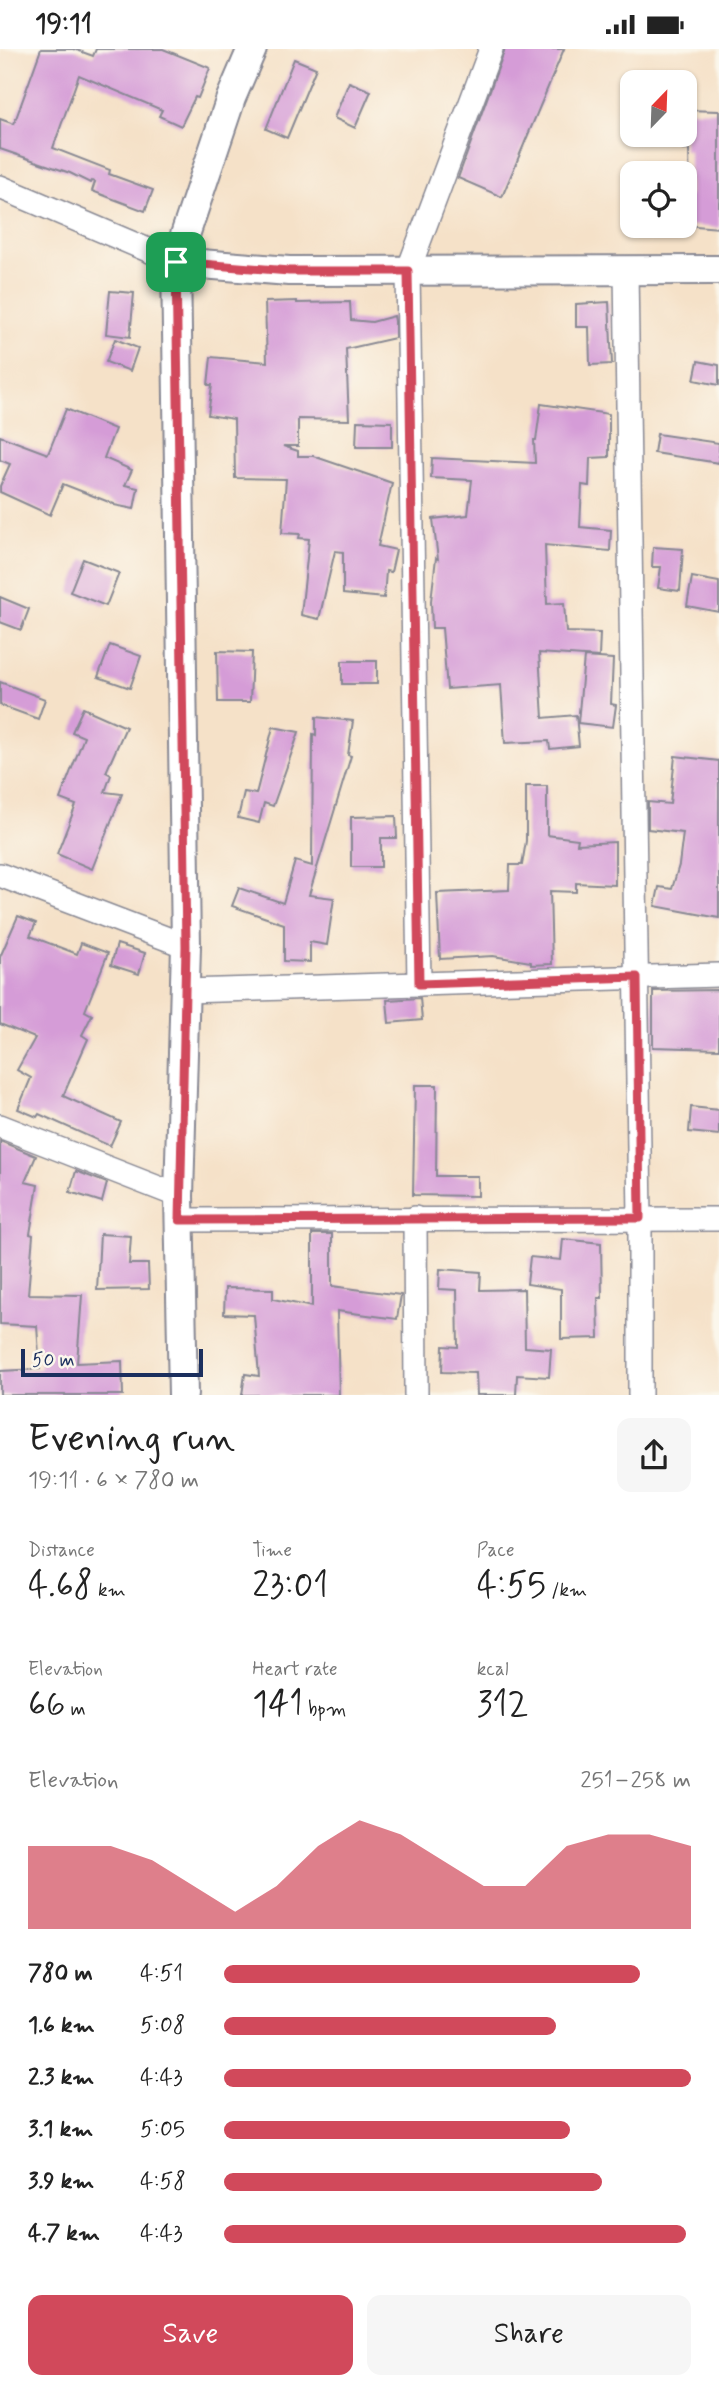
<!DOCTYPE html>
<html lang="en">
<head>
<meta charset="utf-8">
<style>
	:root { --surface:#fff; --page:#f6f6f6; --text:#222; --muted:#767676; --accent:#d1495b }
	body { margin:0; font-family:Mynerve,sans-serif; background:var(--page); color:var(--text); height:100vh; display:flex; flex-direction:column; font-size:26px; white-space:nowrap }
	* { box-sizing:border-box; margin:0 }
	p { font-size:23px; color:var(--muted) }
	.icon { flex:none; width:38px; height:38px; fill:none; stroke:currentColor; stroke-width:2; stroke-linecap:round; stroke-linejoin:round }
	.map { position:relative; height:1346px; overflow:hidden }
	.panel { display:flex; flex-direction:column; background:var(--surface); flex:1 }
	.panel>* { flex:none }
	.needle { width:46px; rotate:23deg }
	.buttons { position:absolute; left:620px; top:21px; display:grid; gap:14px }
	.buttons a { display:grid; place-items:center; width:77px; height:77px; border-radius:14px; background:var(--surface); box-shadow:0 2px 5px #0004; font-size:35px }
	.scale { position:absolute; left:21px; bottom:18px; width:182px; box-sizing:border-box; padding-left:7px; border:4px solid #1b2f5e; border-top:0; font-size:19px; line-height:24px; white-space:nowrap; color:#1b2f5e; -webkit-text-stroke:5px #fbf7ec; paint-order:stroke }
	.pin { position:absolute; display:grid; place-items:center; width:60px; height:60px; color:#fff; margin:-30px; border-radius:14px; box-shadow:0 4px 10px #0006 }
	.round { display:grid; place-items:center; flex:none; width:74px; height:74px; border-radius:14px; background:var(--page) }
	.head { display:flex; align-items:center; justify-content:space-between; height:119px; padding:0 28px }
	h1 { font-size:38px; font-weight:600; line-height:52px }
	.figures { display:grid; grid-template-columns:repeat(3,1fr); gap:10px; height:119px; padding:7px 28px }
	.figures div { display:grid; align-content:center }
	.figures b { font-size:35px; font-weight:600 }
	.figures small { font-size:19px; font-weight:400 }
	.figures p { font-size:19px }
	.chart { height:196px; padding:14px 28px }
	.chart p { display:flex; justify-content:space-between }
	.chart svg { width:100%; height:126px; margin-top:7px; fill:var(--accent); opacity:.7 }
	.button { display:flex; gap:14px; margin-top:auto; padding:14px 28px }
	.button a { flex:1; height:80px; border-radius:14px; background:var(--accent); color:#fff; font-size:28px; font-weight:600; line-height:80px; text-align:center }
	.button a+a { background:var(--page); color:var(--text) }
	ul { padding:0 28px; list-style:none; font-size:23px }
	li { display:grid; grid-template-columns:112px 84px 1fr; align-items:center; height:52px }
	li i { height:18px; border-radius:9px; background:var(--accent) }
	.status { display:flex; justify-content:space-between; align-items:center; height:49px; padding:0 35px; background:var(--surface); direction:ltr }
	.status svg { height:19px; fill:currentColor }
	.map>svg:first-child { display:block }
	.building { fill:#d59cd7 }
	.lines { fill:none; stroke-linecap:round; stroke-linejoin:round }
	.minor-casing { stroke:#888893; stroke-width:26 }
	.tertiary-casing { stroke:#888893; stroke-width:32 }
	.minor { stroke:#fff; stroke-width:23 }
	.tertiary { stroke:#fff; stroke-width:28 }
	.route-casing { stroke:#fff; stroke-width:14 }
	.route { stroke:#d1495b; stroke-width:9 }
</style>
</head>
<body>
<div class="status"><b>19:11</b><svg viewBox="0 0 49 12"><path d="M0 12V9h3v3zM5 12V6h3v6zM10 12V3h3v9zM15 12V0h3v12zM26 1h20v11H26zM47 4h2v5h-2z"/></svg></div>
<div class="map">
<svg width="719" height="1346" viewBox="0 0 719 1346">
	<rect width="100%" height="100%" fill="#fbf7ec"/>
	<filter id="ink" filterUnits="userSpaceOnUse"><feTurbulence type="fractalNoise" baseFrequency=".0143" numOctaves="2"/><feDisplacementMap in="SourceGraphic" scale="14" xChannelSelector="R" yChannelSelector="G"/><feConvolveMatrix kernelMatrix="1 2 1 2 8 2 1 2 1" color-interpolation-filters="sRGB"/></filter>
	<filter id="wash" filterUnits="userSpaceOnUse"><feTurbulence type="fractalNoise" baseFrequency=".00686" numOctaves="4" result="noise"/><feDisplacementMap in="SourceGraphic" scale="28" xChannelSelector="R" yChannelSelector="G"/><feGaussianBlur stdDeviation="1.57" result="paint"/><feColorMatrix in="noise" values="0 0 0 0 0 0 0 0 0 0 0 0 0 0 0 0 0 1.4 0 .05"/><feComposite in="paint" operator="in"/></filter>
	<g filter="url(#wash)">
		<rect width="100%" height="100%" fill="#f5e1c8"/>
		<g id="blocks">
			<g class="building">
				<path d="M41,0H74L93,7L96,0H163L210,19L198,49L195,48L181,77L159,67L162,61L79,26L53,99L110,121L109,125L153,141L145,162L92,142L95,133L91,132L90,134L70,124L0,100V70L14,75Z"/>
				<path d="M505,0H564L502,148L458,129Z"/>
				<path d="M294,10L316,19L287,89L266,80Z"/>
				<path d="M349,33L371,42L355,79L334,69Z"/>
				<path d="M684,61L719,62V179L684,176V148H690L689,101H684Z"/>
				<path d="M110,242L134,244L130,288L106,285Z"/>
				<path d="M297,252V254L350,253L351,271L372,273L394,267L395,272V289L346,300L349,371L298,370V397H283L298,402V407H313L392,434L378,497L396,501L391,523L386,522L384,549L343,545V503L335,502L319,570L301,566L309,490L299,489L300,485L282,484L286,430L235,429L234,370L208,366L212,336H208L211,308L267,313L265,253Z"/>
				<path d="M609,253L612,315L590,316L589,278H576V255Z"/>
				<path d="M115,290L138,299L130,322L106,313Z"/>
				<path d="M698,312L719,316V336L694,331Z"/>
				<path d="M541,355L609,365V408L590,409L589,437L582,436L580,478L611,481L610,502L545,496L547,555L564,554L566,583L600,584L599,608L539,604L543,669L576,666L579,697L550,700L549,692L505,694L501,636L447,640L442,579H432L431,552L436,509L438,510L433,470L468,466L472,431L431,429L432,409L535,414L534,391H536Z"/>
				<path d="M66,360L115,380L104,409L132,421L125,436L138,439L134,460L114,456V455L63,435L50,466L0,443V437L10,415L0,411V387L48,405Z"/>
				<path d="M357,372L392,373V398H356Z"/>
				<path d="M657,385L719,394V414L654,404Z"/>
				<path d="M653,498L683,500L680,542L658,539L661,518H652Z"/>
				<path d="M83,510L119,524L106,557L70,543Z"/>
				<path d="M692,528L719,533V563L687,557Z"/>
				<path d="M0,548L29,560L21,581L0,573Z"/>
				<path d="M110,596L141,607L130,639L98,628Z"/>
				<path d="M217,602L252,603L250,653H218Z"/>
				<path d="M584,608L613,610L611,655L616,656L613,678L578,674Z"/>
				<rect x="342" y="612" width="35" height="23"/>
				<path d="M0,633L45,650L38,670L0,656Z"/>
				<path d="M83,659L126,678L106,723L111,726L105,743L122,745L92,820L57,805L76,756L60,750L84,688L72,683Z"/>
				<path d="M316,668L353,672L348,706L351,707L317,819L315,818L317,819L309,846L334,849L327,896L310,893V913L284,912V875L232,857L239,839L283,854L295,812L312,817L313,685L316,686Z"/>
				<path d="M273,678L299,683L273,757L264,754L259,774L238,769L244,743L256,745Z"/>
				<path d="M675,707L719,712V869L655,857L659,838L672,840L679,816L683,784L648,780V753L670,755Z"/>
				<path d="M526,737H547V786L578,790L577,795L615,793V836L576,834V843L550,842L552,915L531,916V913L493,907L440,910L437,844L509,841L510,816H522L526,792Z"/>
				<path d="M396,767L397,789H381V818H351V768Z"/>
				<path d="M18,867L36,874L30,887L77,905L81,894L108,904L85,962L92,966L82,986L88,990L63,1047L121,1073L110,1097L39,1065L37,1068L18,1060L31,1029L17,1021L35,989L0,975V908Z"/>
				<path d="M117,895L145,904L139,925L111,916Z"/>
				<path d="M719,941V1000L653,998V942Z"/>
				<path d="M420,949L422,971L389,974L387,951Z"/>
				<path d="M415,1036H437L436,1127H478V1147L413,1146Z"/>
				<path d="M691,1058L719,1061V1086L689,1083Z"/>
				<path d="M0,1092L36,1107L25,1133L38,1136L30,1185L33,1186L28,1245L82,1246L77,1314L122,1312L123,1346H0V1322L40,1320L37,1277L0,1275Z"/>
				<path d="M76,1122L107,1134L102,1153L70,1143Z"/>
				<path d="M100,1185L131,1187L129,1215H148L149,1240L97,1241Z"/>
				<path d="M312,1185H332V1237L401,1246L397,1270L337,1262L339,1346H242L245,1325L259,1327L254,1266L224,1265L225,1239L273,1240V1250L312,1258Z"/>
				<path d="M563,1190L601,1194L602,1249H598L599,1289L561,1290V1240L527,1235L530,1208L561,1211Z"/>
				<path d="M440,1220L481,1223L480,1241L524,1240L525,1298L551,1300L549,1328L517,1326L516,1346H477L476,1324L442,1323L443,1297L458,1298L457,1241L439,1240Z"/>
			</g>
		</g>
	</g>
	<g filter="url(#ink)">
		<use href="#blocks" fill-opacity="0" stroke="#888893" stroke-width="2"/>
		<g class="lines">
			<g class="minor-casing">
				<g id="minor">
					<path d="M0,138L176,213"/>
					<path d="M626,221L640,1169V1346"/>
					<path d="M0,826L186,897"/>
					<path d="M419,935L408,222L491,0"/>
					<path d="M185,942L719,926"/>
					<path d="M0,1077L179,1147"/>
					<path d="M415,1169L416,1346"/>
					<path d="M180,1171L719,1170"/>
				</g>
			</g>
			<g class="tertiary-casing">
				<g id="tertiary">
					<path d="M176,213L289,222L719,221"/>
					<path d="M183,1346L179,1147L186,897L176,213L231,49L252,0"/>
				</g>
			</g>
			<use href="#minor" class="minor"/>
			<use href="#tertiary" class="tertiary"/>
		</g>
	</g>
	<g class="lines" filter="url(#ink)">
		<g class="route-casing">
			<path id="route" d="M176,213L289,222H408L419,935L637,928L640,1169L180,1171L186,897Z"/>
		</g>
		<use href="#route" class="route"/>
	</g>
</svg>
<div class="buttons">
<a><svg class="needle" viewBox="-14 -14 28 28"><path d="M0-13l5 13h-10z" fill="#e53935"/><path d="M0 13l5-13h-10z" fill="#767676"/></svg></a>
<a><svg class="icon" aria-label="locate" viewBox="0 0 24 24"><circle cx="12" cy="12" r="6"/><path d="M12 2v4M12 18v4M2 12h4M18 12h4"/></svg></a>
</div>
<div class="scale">50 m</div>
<div class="pin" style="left:176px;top:213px;background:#1e9e55"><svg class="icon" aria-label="arrive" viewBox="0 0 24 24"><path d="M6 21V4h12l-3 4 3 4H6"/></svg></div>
</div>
<section class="panel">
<div class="head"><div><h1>Evening run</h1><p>19:11 · 6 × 780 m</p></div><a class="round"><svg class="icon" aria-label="share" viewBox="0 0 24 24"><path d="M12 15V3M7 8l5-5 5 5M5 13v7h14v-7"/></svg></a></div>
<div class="figures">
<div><p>Distance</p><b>4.68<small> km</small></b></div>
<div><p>Time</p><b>23:01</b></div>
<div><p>Pace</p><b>4:55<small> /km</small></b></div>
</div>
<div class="figures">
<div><p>Elevation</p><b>66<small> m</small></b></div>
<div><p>Heart rate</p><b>141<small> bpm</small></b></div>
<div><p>kcal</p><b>312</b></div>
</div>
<div class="chart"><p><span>Elevation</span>251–258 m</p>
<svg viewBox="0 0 160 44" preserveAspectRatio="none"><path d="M0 44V15L10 15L20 15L30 20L40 29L50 38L60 29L70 15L80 6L90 11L100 20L110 29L120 29L130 15L140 11L150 11L160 15V44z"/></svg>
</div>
<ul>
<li><b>780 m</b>4:51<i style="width:89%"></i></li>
<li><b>1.6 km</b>5:08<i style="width:71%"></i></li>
<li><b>2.3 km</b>4:43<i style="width:100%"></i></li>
<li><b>3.1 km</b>5:05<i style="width:74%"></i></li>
<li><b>3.9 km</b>4:58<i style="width:81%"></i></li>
<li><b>4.7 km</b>4:43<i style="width:99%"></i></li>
</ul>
<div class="button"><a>Save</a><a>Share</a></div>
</section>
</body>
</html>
